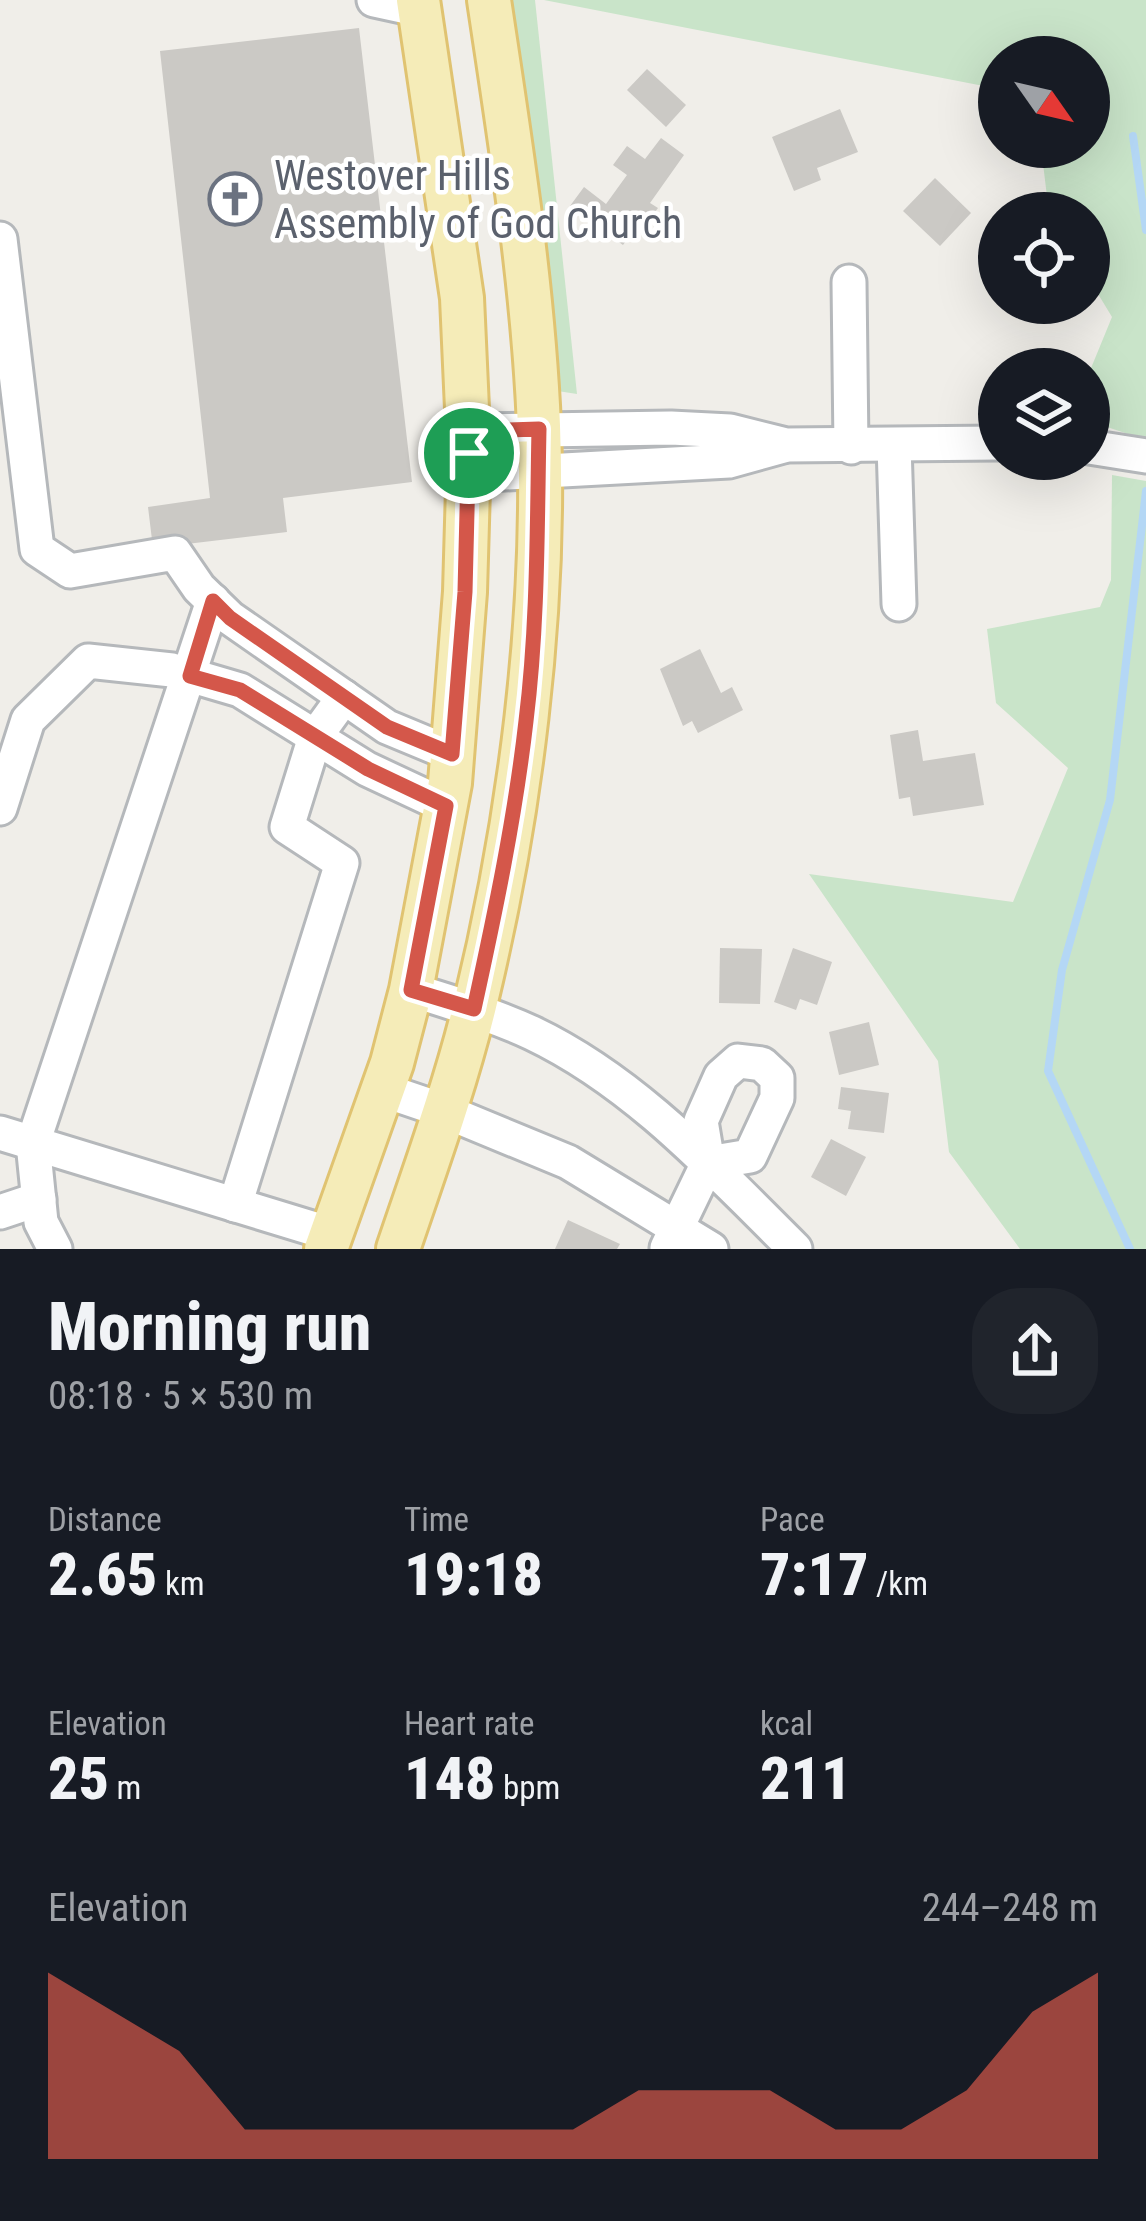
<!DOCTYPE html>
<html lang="en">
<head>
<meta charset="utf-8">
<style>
	:root { --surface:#171b24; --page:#20242c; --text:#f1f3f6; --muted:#9ea1a6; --accent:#d4574a }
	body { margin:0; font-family:"Roboto Condensed",sans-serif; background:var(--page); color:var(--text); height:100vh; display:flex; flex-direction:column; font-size:45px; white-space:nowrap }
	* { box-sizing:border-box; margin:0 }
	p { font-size:39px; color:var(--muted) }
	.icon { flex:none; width:66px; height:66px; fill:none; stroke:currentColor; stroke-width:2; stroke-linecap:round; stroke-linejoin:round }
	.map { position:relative; height:1249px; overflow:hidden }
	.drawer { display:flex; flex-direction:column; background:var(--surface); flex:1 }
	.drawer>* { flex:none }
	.needle { width:78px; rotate:124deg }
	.buttons { position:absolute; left:978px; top:36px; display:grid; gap:24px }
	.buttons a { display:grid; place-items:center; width:132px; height:132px; border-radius:50%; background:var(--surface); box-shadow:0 12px 48px #0002; font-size:60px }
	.pin { position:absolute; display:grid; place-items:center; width:102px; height:102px; color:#fff; margin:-51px; border:6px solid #fff; border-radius:50%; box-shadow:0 3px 12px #0007 }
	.round { display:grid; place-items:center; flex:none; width:126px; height:126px; border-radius:48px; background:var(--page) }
	.headline { display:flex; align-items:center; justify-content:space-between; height:204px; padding:0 48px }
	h1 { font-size:66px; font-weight:800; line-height:90px }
	.metrics { display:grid; grid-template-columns:repeat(3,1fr); gap:18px; height:204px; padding:12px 48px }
	.metrics div { display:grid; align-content:center }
	.metrics b { font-size:60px; font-weight:800 }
	.metrics small { font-size:33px; font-weight:400 }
	.metrics p { font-size:33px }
	.chart { height:336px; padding:24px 48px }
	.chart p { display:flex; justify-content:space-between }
	.chart svg { width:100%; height:216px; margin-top:12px; fill:var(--accent); opacity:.7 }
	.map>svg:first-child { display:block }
	.green { fill:#c9e4c9 }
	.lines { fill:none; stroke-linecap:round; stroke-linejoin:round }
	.stream { stroke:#b4d7f5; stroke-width:8 }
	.building { fill:#cbc9c5 }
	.minor-casing { stroke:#b5b8bb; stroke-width:39 }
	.major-casing { stroke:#e0c371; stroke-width:48 }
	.minor { stroke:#fff; stroke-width:33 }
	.major { stroke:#f5ecb8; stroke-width:42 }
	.route-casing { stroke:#fff; stroke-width:24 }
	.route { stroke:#d4574a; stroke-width:15 }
	.labels { text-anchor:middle; stroke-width:9; stroke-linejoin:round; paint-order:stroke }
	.worship-label { font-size:42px; fill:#5b616d; stroke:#fff; text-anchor:start }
</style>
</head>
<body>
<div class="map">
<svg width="1146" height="1249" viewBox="0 0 1146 1249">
	<rect width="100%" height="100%" fill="#f0eee9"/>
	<g class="green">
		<path d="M505,0H535L577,394L551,390Z"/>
		<path d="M544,0H1146V440L1089,421V373L1112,317L1089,279V213H1049L1041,147H1089V57H999V89Z"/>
		<path d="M1112,475L1146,481V1249H1020L949,1152L938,1061L809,874L1013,902L1068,768L996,703L987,629L1100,607L1111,580Z"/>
	</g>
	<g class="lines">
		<g class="stream">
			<path d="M1133,136L1146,230"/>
			<path d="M1130,1249L1048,1071L1062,970L1110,800L1146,491"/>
		</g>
	</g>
	<g class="building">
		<path d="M359,28L412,482L283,498L287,532L153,548L148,507L210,498L160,51Z"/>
		<path d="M647,69L686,105L666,127L627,90Z"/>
		<path d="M840,109L858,152L817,168L821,180L794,191L772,137Z"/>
		<path d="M661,138L684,155L650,203L658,208L643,228L638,224L623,245L570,206L584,187L606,204L627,175L613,165L627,146L645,159Z"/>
		<path d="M935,178L971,213L940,246L903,211Z"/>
		<path d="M700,649L721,693L732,687L743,710L698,733L692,721L683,726L660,669Z"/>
		<path d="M918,730L923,761L975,753L984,805L913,816L910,797L899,799L890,735Z"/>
		<path d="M720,948L762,949L760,1004L719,1003Z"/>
		<path d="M793,948L832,962L817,1005L800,999L796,1010L774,1002Z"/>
		<path d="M869,1022L879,1065L839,1075L829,1032Z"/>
		<path d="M841,1087L889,1093L884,1133L848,1129L851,1111L838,1109Z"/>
		<path d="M831,1139L866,1157L846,1196L811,1177Z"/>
		<path d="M568,1220L620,1244L617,1249H555Z"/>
	</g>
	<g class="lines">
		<g class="minor-casing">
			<g id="minor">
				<path d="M374,0L420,10"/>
				<path d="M0,239L37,549L70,571L175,553L199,588L230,618L387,727L452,754"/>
				<path d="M849,282L851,447"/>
				<path d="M469,431L671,428L730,431L786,445L999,443"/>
				<path d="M894,445L899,604"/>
				<path d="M1089,447L1146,456"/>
				<path d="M469,475L729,461L783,446"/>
				<path d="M0,808L28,720L88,661L172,670L240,690L367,769L446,806"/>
				<path d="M411,990C452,1002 493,1015 532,1033C635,1082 715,1170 795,1249"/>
				<path d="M738,1061L762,1064L777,1078V1098L750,1156L708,1163L701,1121L721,1076Z"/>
				<path d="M383,1090L442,1110L568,1162L711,1249"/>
				<path d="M0,1133L331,1234"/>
				<path d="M235,1205L342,863L287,827L315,737L344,697"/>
				<path d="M0,1212L39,1199"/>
				<path d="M667,1248L708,1163"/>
				<path d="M55,1249L41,1222L33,1143L213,601"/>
			</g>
		</g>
		<g class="major-casing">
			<g id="major">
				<path d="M326,1249L392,1063L411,990L450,783L465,592L469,453L462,298L418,0"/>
				<path d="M398,1249C425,1169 455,1087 475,1005C520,820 546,616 539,426C533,283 510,141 489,0"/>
			</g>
		</g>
		<use href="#minor" class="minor"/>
		<use href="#major" class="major"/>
	</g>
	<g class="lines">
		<g class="route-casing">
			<path id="route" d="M539,429C537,526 538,624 526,721C515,818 495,913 474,1009L411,990L446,806L368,769L240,690L190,676L213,601L230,618L387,727L452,754L465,592L469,431Z"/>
		</g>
		<use href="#route" class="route"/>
	</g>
	<defs>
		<g id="church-ring" transform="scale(2.7)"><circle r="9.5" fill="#fff" stroke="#6b7280" stroke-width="1.5"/><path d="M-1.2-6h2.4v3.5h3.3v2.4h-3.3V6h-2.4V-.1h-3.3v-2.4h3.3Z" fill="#6b7280"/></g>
	</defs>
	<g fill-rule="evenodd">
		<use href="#church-ring" x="235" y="199"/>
	</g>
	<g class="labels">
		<g class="worship-label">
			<text x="274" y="190">Westover Hills<tspan x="274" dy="48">Assembly of God Church</tspan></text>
		</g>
	</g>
</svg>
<div class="buttons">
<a><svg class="needle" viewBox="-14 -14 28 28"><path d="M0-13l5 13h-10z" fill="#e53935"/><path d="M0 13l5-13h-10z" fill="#9ea1a6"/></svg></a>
<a><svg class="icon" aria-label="locate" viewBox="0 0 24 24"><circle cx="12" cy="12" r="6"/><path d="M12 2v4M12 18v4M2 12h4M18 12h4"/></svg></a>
<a><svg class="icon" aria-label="layers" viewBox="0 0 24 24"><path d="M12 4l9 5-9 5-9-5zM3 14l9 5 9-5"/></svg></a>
</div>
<div class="pin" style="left:469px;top:453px;background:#1e9e55"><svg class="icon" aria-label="arrive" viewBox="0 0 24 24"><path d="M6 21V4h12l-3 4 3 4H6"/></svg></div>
</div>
<section class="drawer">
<div class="headline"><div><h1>Morning run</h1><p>08:18 · 5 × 530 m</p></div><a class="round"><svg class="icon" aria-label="share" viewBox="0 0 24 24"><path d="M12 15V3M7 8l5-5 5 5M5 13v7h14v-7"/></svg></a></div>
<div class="metrics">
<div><p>Distance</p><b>2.65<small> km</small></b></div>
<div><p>Time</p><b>19:18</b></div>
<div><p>Pace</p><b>7:17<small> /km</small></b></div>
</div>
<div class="metrics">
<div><p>Elevation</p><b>25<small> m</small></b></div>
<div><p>Heart rate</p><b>148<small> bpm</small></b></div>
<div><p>kcal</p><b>211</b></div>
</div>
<div class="chart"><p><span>Elevation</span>244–248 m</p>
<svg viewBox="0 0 160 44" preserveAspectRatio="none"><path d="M0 44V6L10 14L20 22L30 38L40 38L50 38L60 38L70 38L80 38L90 30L100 30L110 30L120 38L130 38L140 30L150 14L160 6V44z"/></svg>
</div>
</section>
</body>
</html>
